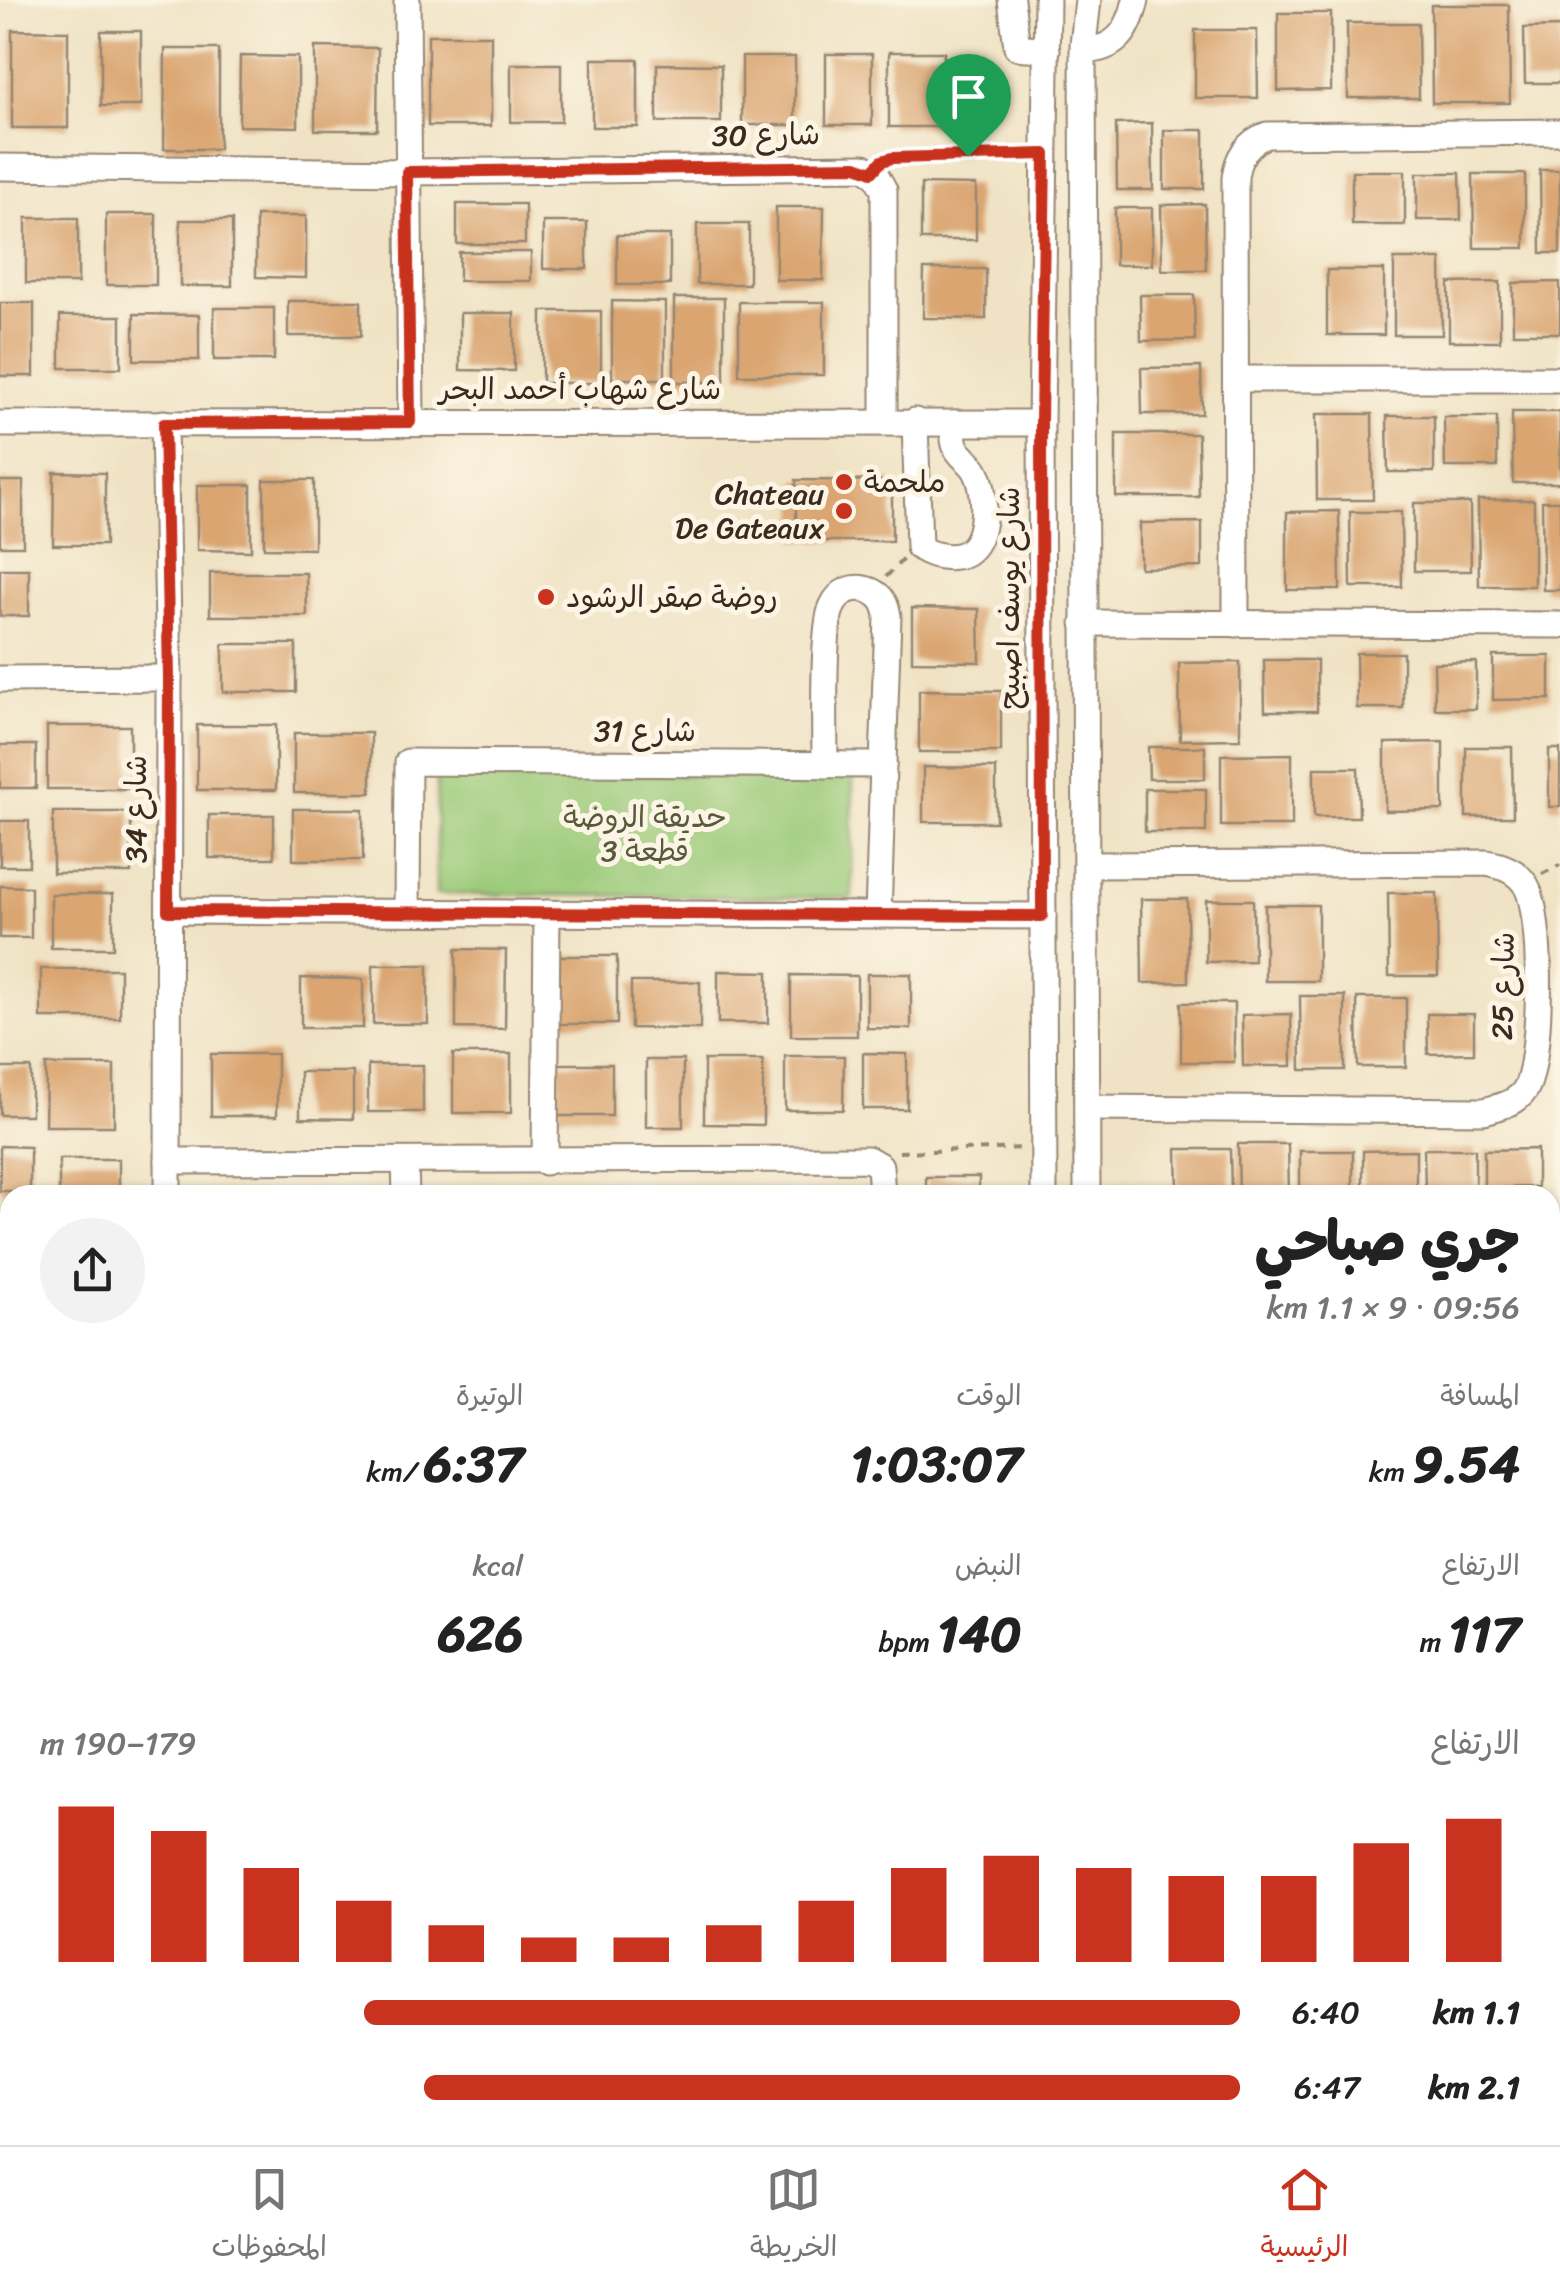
<!DOCTYPE html>
<html lang="ar">
<head>
<meta charset="utf-8">
<style>
	:root { --surface:#fff; --page:#f2f2f2; --text:#222; --muted:#767676; --line:#e0e0e0; --accent:#c8321e }
	body { margin:0; font-family:Sriracha,"Playpen Sans Arabic",sans-serif; background:var(--page); color:var(--text); direction:rtl; height:100vh; display:flex; flex-direction:column; font-size:38px; white-space:nowrap }
	* { box-sizing:border-box; margin:0 }
	p { font-size:32px; color:var(--muted) }
	.icon { flex:none; width:55px; height:55px; fill:none; stroke:currentColor; stroke-width:2; stroke-linecap:round; stroke-linejoin:round }
	.map { position:relative; flex:1; overflow:hidden; direction:ltr }
	.panel { position:absolute; left:0px; top:1185px; width:1560px; height:960px; display:flex; flex-direction:column; background:var(--surface); border-radius:30px 30px 0 0; box-shadow:0 2px 8px #0004; direction:rtl }
	.panel>* { flex:none }
	.pin { position:absolute; display:grid; place-items:center; width:85px; height:85px; color:#fff; margin:-102px -42px; border-radius:50% 50% 50% 0; rotate:-45deg; box-shadow:0 0 10px #0007 }
	.pin .icon { rotate:45deg }
	.round { display:grid; place-items:center; flex:none; width:105px; height:105px; border-radius:52px; background:var(--page) }
	.overview { display:flex; align-items:center; justify-content:space-between; height:170px; padding:0 40px }
	h1 { font-size:55px; font-weight:800; line-height:75px }
	.stats { display:grid; grid-template-columns:repeat(3,1fr); gap:15px; height:170px; padding:10px 40px }
	.stats div { display:grid; align-content:center }
	.stats b { font-size:50px; font-weight:800 }
	.stats small { font-size:28px; font-weight:400 }
	.stats p { font-size:28px }
	.chart { height:280px; padding:20px 40px }
	.chart p { display:flex; justify-content:space-between }
	.chart svg { width:100%; height:180px; margin-top:10px; stroke:var(--accent); stroke-width:6 }
	ul { padding:0 40px; list-style:none; font-size:32px }
	li { display:grid; grid-template-columns:160px 120px 1fr; align-items:center; height:75px }
	li i { height:25px; border-radius:12px; background:var(--accent) }
	.dock { display:flex; justify-content:space-around; align-items:center; height:140px; border-top:2px solid var(--line); background:var(--surface); font-size:28px; color:var(--muted) }
	.dock a { display:grid; justify-items:center; gap:5px }
	.dock .selected { color:var(--accent) }
	.map>svg:first-child { display:block }
	.green { fill:#9ccb7a; stroke:#6c7a4c; stroke-width:2.5 }
	.building { fill:#daa571 }
	.lines { fill:none; stroke-linecap:round; stroke-linejoin:round }
	.minor-casing { stroke:#968672; stroke-width:29 }
	.path { stroke:#968672; stroke-width:4; stroke-dasharray:8 8; stroke-linecap:butt }
	.minor { stroke:#fff; stroke-width:25 }
	.route-casing { stroke:#fff; stroke-width:20 }
	.route { stroke:#c8321e; stroke-width:12 }
	.poi-dot { fill:#c8321e; stroke:#fcf5e5; stroke-width:4 }
	.labels { text-anchor:middle; stroke-width:10; stroke-linejoin:round; paint-order:stroke }
	.street-label { font-size:30px; fill:#3b2a1e; stroke:#fcf5e5 }
	.poi-label { font-size:30px; fill:#3b2a1e; stroke:#fcf5e5; text-anchor:start }
	.park-label { font-size:30px; fill:#585a3a; stroke:#fcf5e5 }
</style>
</head>
<body>
<div class="map">
<svg width="1560" height="2145" viewBox="0 0 1560 2145">
	<rect width="100%" height="100%" fill="#fcf5e5"/>
	<filter id="ink" filterUnits="userSpaceOnUse"><feTurbulence type="fractalNoise" baseFrequency=".01" numOctaves="2"/><feDisplacementMap in="SourceGraphic" scale="20" xChannelSelector="R" yChannelSelector="G"/><feConvolveMatrix kernelMatrix="1 2 1 2 8 2 1 2 1" color-interpolation-filters="sRGB"/></filter>
	<filter id="wash" filterUnits="userSpaceOnUse"><feTurbulence type="fractalNoise" baseFrequency=".0048" numOctaves="4" result="noise"/><feDisplacementMap in="SourceGraphic" scale="40" xChannelSelector="R" yChannelSelector="G"/><feGaussianBlur stdDeviation="2.25" result="paint"/><feColorMatrix in="noise" values="0 0 0 0 0 0 0 0 0 0 0 0 0 0 0 0 0 1.4 0 .05"/><feComposite in="paint" operator="in"/></filter>
	<g filter="url(#wash)">
		<rect width="100%" height="100%" fill="#f0e3c5"/>
		<path class="green" d="M437,772L853,776L852,898L436,894Z"/>
		<g id="blocks">
			<g class="building">
				<path d="M1431,5H1509L1510,103H1432Z"/>
				<path d="M1278,13H1331V90L1278,91Z"/>
				<path d="M1347,23H1418L1419,98H1348Z"/>
				<path d="M1560,27V83H1525L1524,28Z"/>
				<path d="M12,30L68,31V128H12Z"/>
				<path d="M1195,30H1257L1258,98H1195Z"/>
				<rect x="101" y="31" width="40" height="75"/>
				<rect x="428" y="35" width="63" height="91"/>
				<path d="M315,47L378,48L377,130H315Z"/>
				<path d="M165,49H219V149H164Z"/>
				<path d="M889,52H944L943,127H889Z"/>
				<rect x="826" y="54" width="46" height="71"/>
				<path d="M240,56L298,57V127L239,126Z"/>
				<rect x="742" y="57" width="53" height="68"/>
				<rect x="592" y="59" width="46" height="68"/>
				<rect x="511" y="64" width="50" height="58"/>
				<path d="M657,64L721,65V122H657Z"/>
				<path d="M1152,123L1153,190H1117L1116,124Z"/>
				<rect x="1164" y="130" width="40" height="59"/>
				<path d="M1540,170H1560V253H1541Z"/>
				<rect x="1352" y="171" width="53" height="54"/>
				<path d="M1417,173H1460L1461,220H1417Z"/>
				<path d="M1473,174H1525V248H1474Z"/>
				<path d="M921,184L976,185V240H921Z"/>
				<rect x="457" y="204" width="68" height="40"/>
				<path d="M1205,204L1206,270H1162L1161,205Z"/>
				<path d="M776,207H824L823,280H776Z"/>
				<rect x="1115" y="208" width="37" height="57"/>
				<rect x="106" y="214" width="50" height="71"/>
				<path d="M256,216H306V278L256,277Z"/>
				<rect x="26" y="218" width="52" height="65"/>
				<rect x="180" y="220" width="52" height="66"/>
				<rect x="543" y="222" width="44" height="47"/>
				<rect x="697" y="224" width="52" height="60"/>
				<rect x="617" y="235" width="53" height="50"/>
				<rect x="459" y="252" width="72" height="29"/>
				<path d="M1394,259H1441L1442,335H1394Z"/>
				<path d="M924,269H986V319L923,318Z"/>
				<rect x="1327" y="270" width="57" height="65"/>
				<path d="M1500,282V341H1449V283Z"/>
				<path d="M1560,282V333H1513V283Z"/>
				<path d="M1140,295H1194L1195,340L1141,341Z"/>
				<rect x="674" y="298" width="50" height="84"/>
				<rect x="288" y="301" width="73" height="35"/>
				<path d="M612,301L665,302V379H612Z"/>
				<rect x="739" y="302" width="85" height="73"/>
				<rect x="0" y="303" width="34" height="73"/>
				<rect x="214" y="308" width="60" height="52"/>
				<rect x="542" y="311" width="59" height="72"/>
				<path d="M460,313H514V371L460,370Z"/>
				<path d="M134,314L199,315V360H134Z"/>
				<rect x="60" y="316" width="61" height="52"/>
				<path d="M1201,367L1202,414H1142L1141,368Z"/>
				<path d="M1512,412H1560V483H1513Z"/>
				<path d="M1316,414H1372L1373,500H1317Z"/>
				<path d="M1387,416H1434V472H1388Z"/>
				<path d="M1444,417H1497V467H1445Z"/>
				<path d="M1116,434H1198L1199,497H1116Z"/>
				<path d="M54,472L105,473V545H53Z"/>
				<path d="M264,480H314V549L264,548Z"/>
				<path d="M796,480L892,481V541H796Z"/>
				<rect x="0" y="481" width="23" height="65"/>
				<path d="M197,485H251V551L197,550Z"/>
				<path d="M1478,500H1534V586H1479Z"/>
				<path d="M1542,501H1560V590H1543Z"/>
				<path d="M1414,503H1470L1471,571H1414Z"/>
				<path d="M1339,511L1340,590H1287V512Z"/>
				<path d="M1350,512H1401L1402,587H1351Z"/>
				<path d="M1202,522V567L1140,568V523Z"/>
				<rect x="0" y="569" width="29" height="47"/>
				<path d="M210,573H306L307,616H210Z"/>
				<path d="M912,608L979,609L980,662L912,661Z"/>
				<rect x="223" y="644" width="73" height="48"/>
				<path d="M1356,653H1403V708H1357Z"/>
				<path d="M1493,656H1550V699L1493,700Z"/>
				<path d="M1264,660H1317V711H1265Z"/>
				<path d="M1240,662V739L1180,740L1179,663Z"/>
				<path d="M1476,662V709H1435L1434,663Z"/>
				<path d="M919,690L1001,691V752H919Z"/>
				<rect x="197" y="725" width="79" height="65"/>
				<rect x="47" y="726" width="83" height="63"/>
				<rect x="294" y="733" width="77" height="60"/>
				<path d="M1443,742V810L1385,811V743Z"/>
				<rect x="0" y="745" width="36" height="43"/>
				<path d="M1148,747H1205V779H1149Z"/>
				<path d="M1466,747H1512L1513,817H1466Z"/>
				<rect x="1549" y="749" width="11" height="58"/>
				<path d="M1292,754V826H1221V755Z"/>
				<path d="M923,767L996,768V822H923Z"/>
				<path d="M1314,768H1358L1359,817H1314Z"/>
				<rect x="1145" y="789" width="61" height="43"/>
				<rect x="293" y="809" width="70" height="51"/>
				<rect x="53" y="812" width="78" height="61"/>
				<rect x="209" y="815" width="65" height="43"/>
				<rect x="0" y="821" width="29" height="45"/>
				<path d="M0,886L31,887V938H0Z"/>
				<path d="M1388,893H1437L1438,976H1389Z"/>
				<rect x="51" y="894" width="62" height="54"/>
				<path d="M1141,899H1187L1188,982L1142,983Z"/>
				<path d="M1206,900H1253L1254,961L1206,962Z"/>
				<rect x="1265" y="905" width="53" height="76"/>
				<path d="M456,949L506,950L505,1029L456,1028Z"/>
				<rect x="557" y="956" width="60" height="68"/>
				<rect x="373" y="965" width="55" height="59"/>
				<rect x="41" y="969" width="79" height="49"/>
				<path d="M718,971L768,972V1023H718Z"/>
				<path d="M867,974H911V1029L867,1028Z"/>
				<path d="M791,975L857,976V1036H791Z"/>
				<path d="M301,978L363,979V1028H301Z"/>
				<path d="M631,982H700V1029L631,1028Z"/>
				<path d="M1300,996H1345V1070H1301Z"/>
				<path d="M1357,998H1406V1067H1358Z"/>
				<rect x="1181" y="1003" width="53" height="59"/>
				<path d="M1291,1014L1292,1066H1243L1242,1015Z"/>
				<path d="M1427,1014H1474V1053L1428,1054Z"/>
				<path d="M863,1053L907,1054V1109H863Z"/>
				<rect x="211" y="1054" width="66" height="62"/>
				<rect x="453" y="1054" width="58" height="59"/>
				<path d="M785,1056H844L843,1110H785Z"/>
				<rect x="646" y="1060" width="37" height="67"/>
				<path d="M704,1060H763V1125L704,1124Z"/>
				<rect x="558" y="1064" width="54" height="52"/>
				<path d="M46,1065H114V1126H45Z"/>
				<rect x="368" y="1065" width="55" height="47"/>
				<rect x="0" y="1068" width="31" height="47"/>
				<path d="M300,1072H353V1119L300,1118Z"/>
				<path d="M1238,1144H1288L1289,1195H1239Z"/>
				<path d="M0,1146L30,1147V1191H0Z"/>
				<path d="M1177,1149H1230L1231,1195H1178Z"/>
				<path d="M1424,1149H1475V1190L1425,1191Z"/>
				<path d="M1537,1149V1187L1484,1188V1150Z"/>
				<path d="M1416,1150V1195H1363V1151Z"/>
				<rect x="1300" y="1151" width="53" height="44"/>
				<rect x="59" y="1159" width="60" height="36"/>
				<rect x="926" y="1177" width="53" height="18"/>
				<rect x="0" y="1228" width="10" height="43"/>
				<rect x="0" y="1295" width="10" height="61"/>
				<rect x="1550" y="1390" width="10" height="61"/>
				<rect x="0" y="1449" width="10" height="72"/>
				<rect x="1550" y="1475" width="10" height="73"/>
				<rect x="0" y="1538" width="10" height="62"/>
				<rect x="1550" y="1619" width="10" height="90"/>
				<rect x="1550" y="1726" width="10" height="71"/>
				<rect x="1550" y="1871" width="10" height="80"/>
				<path d="M1560,1964V2043H1550V1965Z"/>
				<path d="M1550,2120H1560V2145H1523V2135H1550Z"/>
				<path d="M1201,2135H1264L1265,2145H1201Z"/>
				<path d="M1302,2135H1350V2145H1303Z"/>
				<rect x="1380" y="2135" width="50" height="10"/>
				<rect x="1450" y="2135" width="53" height="10"/>
			</g>
		</g>
	</g>
	<g filter="url(#ink)">
		<use href="#blocks" fill-opacity="0" stroke="#968672" stroke-width="2.5"/>
		<g class="lines">
			<g class="minor-casing">
				<g id="minor">
					<path d="M407,0L411,421"/>
					<path d="M1011,0L1017,47L1047,50"/>
					<path d="M1084,51C1117,49 1129,31 1136,0"/>
					<path d="M0,167L407,172L864,167L876,175L884,190V421"/>
					<path d="M1236,379H1560"/>
					<path d="M915,421L919,547C929,555 945,558 957,556C989,551 988,493 976,471C971,461 960,457 956,447C952,439 954,430 954,423"/>
					<path d="M164,423L169,678L168,1195"/>
					<path d="M0,424L1041,423"/>
					<path d="M1084,623L1560,625"/>
					<path d="M1236,624L1235,178C1237,158 1247,142 1267,135L1560,132"/>
					<path d="M0,679L169,678"/>
					<path d="M825,765C825,735 822,627 832,607C839,591 854,584 871,591C882,596 886,604 888,616L878,915"/>
					<path d="M169,911L1043,916"/>
					<path d="M407,912L408,762L883,765"/>
					<path d="M1088,1108L1484,1111C1498,1107 1516,1104 1525,1090C1542,1064 1544,910 1525,884C1516,870 1501,865 1485,863L1088,865"/>
					<path d="M168,1161L868,1159L880,1166L882,1195"/>
					<path d="M405,1162L406,1195"/>
					<path d="M545,1162L547,913"/>
					<path d="M1044,1195L1041,423L1047,0"/>
					<path d="M1087,1195L1083,45L1088,0"/>
					<path d="M1550,1348H1560"/>
					<path d="M0,1402H10"/>
					<path d="M1550,1593H1560"/>
					<path d="M0,1652H10"/>
					<path d="M0,1818L10,1827"/>
					<path d="M1550,1844H1560"/>
					<path d="M1550,2081H1560"/>
					<path d="M516,2135L517,2145"/>
					<path d="M882,2135L884,2145"/>
					<path d="M1045,2135V2145"/>
					<path d="M1092,2135L1093,2145"/>
					<path d="M11,2145V2135"/>
					<path d="M159,2145L200,2135"/>
				</g>
			</g>
			<g class="path">
				<path d="M890,159L1025,155"/>
				<path d="M886,577L903,559"/>
				<path d="M1542,874L1560,865"/>
				<path d="M899,1152L1024,1148"/>
			</g>
			<use href="#minor" class="minor"/>
		</g>
	</g>
	<g class="lines" filter="url(#ink)">
		<g class="route-casing">
			<path id="route" d="M1045,154L1041,422L1042,916L168,911L169,678L164,424L410,422L407,172L857,166L872,172L882,161L892,158Z"/>
		</g>
		<use href="#route" class="route"/>
	</g>
	<g class="poi-dot">
		<circle cx="844" cy="482" r="10"/>
		<circle cx="844" cy="511" r="10"/>
		<circle cx="546" cy="597" r="10"/>
	</g>
	<g class="labels">
		<g class="street-label">
			<text transform="translate(766 135) rotate(-1)" y="10">شارع 30</text>
			<text x="580" y="399">شارع شهاب أحمد البحر</text>
			<text transform="translate(1009 598) rotate(-90)" y="10">شارع يوسف اصبيح</text>
			<text x="645" y="741">شارع 31</text>
			<text transform="translate(136 809) rotate(-90)" y="10">شارع 34</text>
			<text transform="translate(1503 986) rotate(-89)" y="10">شارع 25</text>
		</g>
		<g class="poi-label">
			<text x="864" y="492">ملحمة</text>
			<text x="824" y="504" text-anchor="end">Chateau<tspan x="824" dy="34">De Gateaux</tspan></text>
			<text x="566" y="607">روضة صقر الرشود</text>
		</g>
		<g class="park-label">
			<text x="645" y="827">حديقة الروضة<tspan x="645" dy="34">قطعة 3</tspan></text>
		</g>
	</g>
</svg>
<div class="pin" style="left:968px;top:156px;background:#1e9e55"><svg class="icon" aria-label="arrive" viewBox="0 0 24 24"><path d="M6 21V4h12l-3 4 3 4H6"/></svg></div>
<section class="panel">
<div class="overview"><div><h1>جري صباحي</h1><p>09:56 · 9 × 1.1 km</p></div><a class="round"><svg class="icon" aria-label="share" viewBox="0 0 24 24"><path d="M12 15V3M7 8l5-5 5 5M5 13v7h14v-7"/></svg></a></div>
<div class="stats">
<div><p>المسافة</p><b>9.54<small> km</small></b></div>
<div><p>الوقت</p><b>1:03:07</b></div>
<div><p>الوتيرة</p><b>6:37<small> /km</small></b></div>
</div>
<div class="stats">
<div><p>الارتفاع</p><b>117<small> m</small></b></div>
<div><p>النبض</p><b>140<small> bpm</small></b></div>
<div><p>kcal</p><b>626</b></div>
</div>
<div class="chart"><p><span>الارتفاع</span>179–190 m</p>
<svg viewBox="0 0 160 44" preserveAspectRatio="none"><path d="M5 44V6M15 44V12M25 44V21M35 44V29M45 44V35M55 44V38M65 44V38M75 44V35M85 44V29M95 44V21M105 44V18M115 44V21M125 44V23M135 44V23M145 44V15M155 44V9"/></svg>
</div>
<ul>
<li><b>1.1 km</b>6:40<i style="width:73%"></i></li>
<li><b>2.1 km</b>6:47<i style="width:68%"></i></li>
</ul>
</section>
</div>
<nav class="dock">
<a class="selected"><svg class="icon" aria-label="home" viewBox="0 0 24 24"><path d="M3 11l9-7 9 7M6 9v11h12V9"/></svg>الرئيسية</a>
<a><svg class="icon" aria-label="map" viewBox="0 0 24 24"><path d="M3 6l6-2 6 2 6-2v14l-6 2-6-2-6 2zM9 4v14M15 6v14"/></svg>الخريطة</a>
<a><svg class="icon" aria-label="saved" viewBox="0 0 24 24"><path d="M7 4h10v16l-5-4-5 4z"/></svg>المحفوظات</a>
</nav>
</body>
</html>
